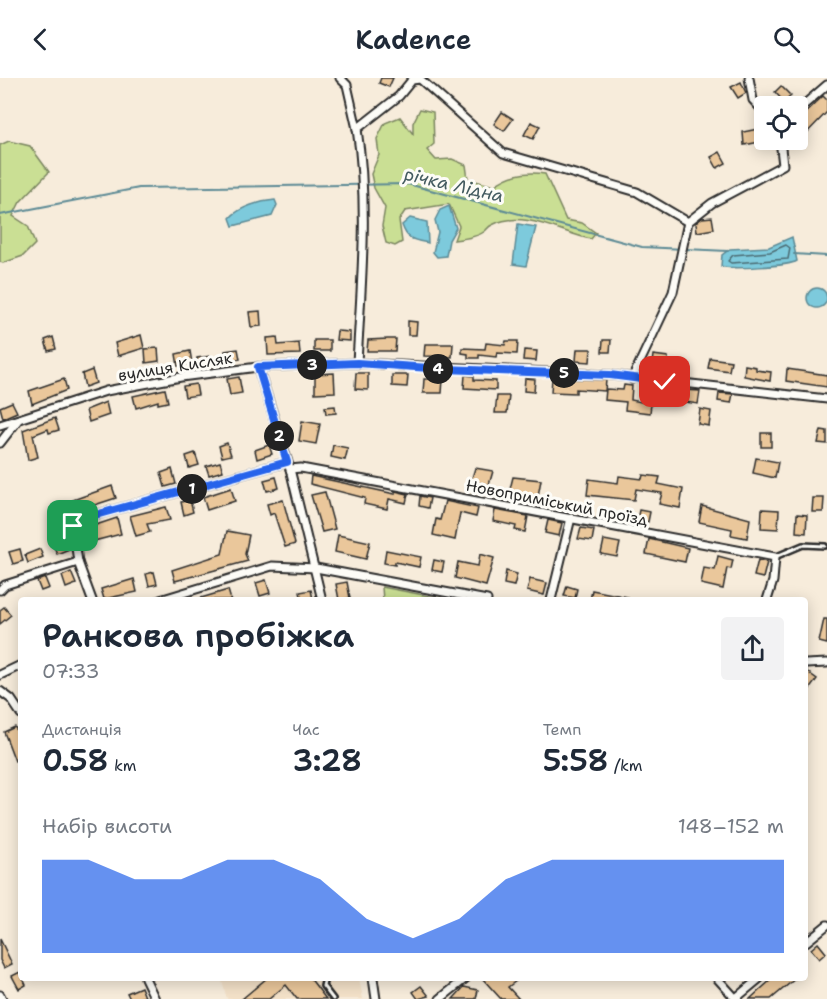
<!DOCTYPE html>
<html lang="uk">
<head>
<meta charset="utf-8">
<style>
	:root { --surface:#fff; --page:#f2f2f3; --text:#1f2937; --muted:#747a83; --accent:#2563eb }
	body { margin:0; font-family:"Shantell Sans",sans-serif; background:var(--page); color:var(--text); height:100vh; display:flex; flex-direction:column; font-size:22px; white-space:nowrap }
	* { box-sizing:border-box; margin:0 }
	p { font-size:20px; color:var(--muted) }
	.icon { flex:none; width:33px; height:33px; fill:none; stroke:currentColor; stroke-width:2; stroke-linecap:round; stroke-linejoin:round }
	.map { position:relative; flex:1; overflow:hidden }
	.panel { position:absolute; left:18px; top:519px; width:790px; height:384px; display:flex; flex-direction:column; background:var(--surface); border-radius:6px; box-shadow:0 3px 15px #0003 }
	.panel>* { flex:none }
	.buttons { position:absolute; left:754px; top:18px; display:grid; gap:12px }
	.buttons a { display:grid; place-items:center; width:54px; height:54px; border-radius:6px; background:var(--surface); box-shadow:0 3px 15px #0003; font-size:30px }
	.pin { position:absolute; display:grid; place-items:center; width:51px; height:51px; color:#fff; margin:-26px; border-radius:12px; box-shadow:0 3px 9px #0006 }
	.km { position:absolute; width:30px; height:30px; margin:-15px; border-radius:50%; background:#222; color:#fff; font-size:16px; line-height:30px; text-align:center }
	.round { display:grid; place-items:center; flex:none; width:63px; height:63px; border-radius:6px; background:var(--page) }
	.head { display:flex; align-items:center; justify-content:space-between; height:102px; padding:0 24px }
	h1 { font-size:33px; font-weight:600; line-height:45px }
	.figures { display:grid; grid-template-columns:repeat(3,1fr); gap:9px; height:102px; padding:6px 24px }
	.figures div { display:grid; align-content:center }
	.figures b { font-size:30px; font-weight:600 }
	.figures small { font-size:16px; font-weight:400 }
	.figures p { font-size:16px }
	.chart { height:168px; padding:12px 24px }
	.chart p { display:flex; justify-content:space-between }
	.chart svg { width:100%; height:108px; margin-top:6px; fill:var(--accent); opacity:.7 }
	header { display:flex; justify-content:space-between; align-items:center; height:78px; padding:0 24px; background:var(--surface); font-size:27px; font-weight:600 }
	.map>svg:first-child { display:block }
	.built { fill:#f3e1c8 }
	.green { fill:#cadf94; stroke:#7a8560; stroke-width:1.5 }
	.water { fill:#7dcadc; stroke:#5c8a95; stroke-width:1.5 }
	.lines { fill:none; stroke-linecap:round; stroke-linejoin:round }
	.shore { stroke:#4c6b72; stroke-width:1.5 }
	.stream { stroke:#5c8a95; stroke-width:2 }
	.building { fill:#eac79b; stroke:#2b2b2b; stroke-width:1.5 }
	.service-casing { stroke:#2b2b2b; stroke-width:8 }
	.minor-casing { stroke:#2b2b2b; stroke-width:11 }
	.service { stroke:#fdfcf7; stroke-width:3 }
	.minor { stroke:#fdfcf7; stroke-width:7 }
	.route-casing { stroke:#fff; stroke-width:12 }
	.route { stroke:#2563eb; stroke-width:8 }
	.labels { text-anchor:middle; stroke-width:6; stroke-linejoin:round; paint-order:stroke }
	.street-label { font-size:16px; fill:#2b2b2b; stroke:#fdfcf7 }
	.water-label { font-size:18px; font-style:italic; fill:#445b60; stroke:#fdfcf7 }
</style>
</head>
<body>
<header><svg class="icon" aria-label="back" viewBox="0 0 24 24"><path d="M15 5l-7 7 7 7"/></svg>Kadence<svg class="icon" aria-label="search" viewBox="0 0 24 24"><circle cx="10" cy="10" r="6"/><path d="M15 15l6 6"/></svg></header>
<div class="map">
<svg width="827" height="921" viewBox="0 0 827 921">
	<rect width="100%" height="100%" fill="#f7ecdb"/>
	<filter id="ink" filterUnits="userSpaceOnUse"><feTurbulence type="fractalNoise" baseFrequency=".0167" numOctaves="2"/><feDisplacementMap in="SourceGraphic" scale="12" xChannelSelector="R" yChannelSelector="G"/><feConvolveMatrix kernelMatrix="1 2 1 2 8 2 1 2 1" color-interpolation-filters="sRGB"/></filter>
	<g filter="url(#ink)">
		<path class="built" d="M221,900H359L363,921H227Z"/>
		<g class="green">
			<path d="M420,31L433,34L434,66L427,72L436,82L452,81L466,87L468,101L494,108C509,96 525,93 545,96L566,142L582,145L596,155L591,161C561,155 524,131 492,147C489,148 487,151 485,153C478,159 463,161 454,162L459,148L449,126L405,133L399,142L402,164L395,168L386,165L382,148L385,130L374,110L371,96L379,77L377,61L385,45L400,39L413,56V45Z"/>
			<path d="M9,63L30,68L49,94L20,124L13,138L28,148L35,166L23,178L3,185L0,184V67Z"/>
			<path d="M382,509L450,522H383Z"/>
		</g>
		<g class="water">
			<path d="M275,122L277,127L272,138L233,148L230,140C239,129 261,123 275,122Z"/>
			<path d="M449,128L456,150L449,162L446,178L437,179L433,174L438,154L435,142L440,132Z"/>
			<path d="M410,140L427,144L428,165C413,162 407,162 402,147Z"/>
			<path d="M518,146L536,149L526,188L513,186Z"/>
			<path d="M792,159L797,183C789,188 729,192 721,188L722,177L730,171L769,169Z"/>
			<circle cx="817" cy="220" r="10"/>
		</g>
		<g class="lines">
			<path class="shore" d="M786,167L790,170L788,181L731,185L728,183L733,177L770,174Z"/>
			<g class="stream">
				<path d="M0,137L139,110L408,106L642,169L728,173"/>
				<path d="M794,176L827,178"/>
			</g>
		</g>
		<g class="building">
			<path d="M381,0H393L389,9L379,5Z"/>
			<path d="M741,4L746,15L738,20L731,9Z"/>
			<path d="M781,8L791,18L784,24L775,14Z"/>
			<path d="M823,18L827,22V34L798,64V42Z"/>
			<path d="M502,34L513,41L504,53L494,46Z"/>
			<path d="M531,44L540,48L533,61L524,57Z"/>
			<path d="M763,50L765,63L744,67L743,54Z"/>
			<path d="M720,74L726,85L717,90L711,79Z"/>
			<path d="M712,139L714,151L697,154L696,145L702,140Z"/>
			<path d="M260,233L261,248L251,249L249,234Z"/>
			<path d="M408,243L417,244L416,257H408Z"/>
			<path d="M337,253L350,254V263L336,262Z"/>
			<path d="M141,257L144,270L118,278L115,265Z"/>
			<path d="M53,259L56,271L48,273L45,262Z"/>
			<path d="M277,259L278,267L299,265L300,276L268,277L267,260Z"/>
			<path d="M388,261H396L395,273H367L368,262Z"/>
			<rect x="314" y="262" width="16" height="11"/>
			<path d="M603,262H611L610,274H602Z"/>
			<path d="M506,263H518L517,276L497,275L496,279L479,277V280H468V276L462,275V270L485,271L486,265L505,267Z"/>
			<path d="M425,266H453L452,279L424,278Z"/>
			<path d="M158,270L159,283L146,285L145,271Z"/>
			<path d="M238,271L240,281L226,283L225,273Z"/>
			<path d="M577,271H591L590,284L576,283Z"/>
			<path d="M524,272L537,273L536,283L523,282Z"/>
			<path d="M190,273L192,285L178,288L176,276Z"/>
			<path d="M653,277L668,279L667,288L652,286Z"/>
			<path d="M211,278L212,287L198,290L197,280Z"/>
			<path d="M710,280L731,283L729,293L708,290Z"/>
			<path d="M745,287L756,289V292L771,294L770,303L744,298Z"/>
			<path d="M787,291L827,297V309L786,303Z"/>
			<path d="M92,292L96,305L85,309L82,296Z"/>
			<path d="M334,295L335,314L315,315V296Z"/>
			<path d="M356,295H368V312L355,311Z"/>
			<path d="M392,297H408L407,309L392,308Z"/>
			<path d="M465,297L474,298V302L496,303V312L464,310Z"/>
			<path d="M239,299L242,315L230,317L227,301Z"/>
			<path d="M525,300L535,301L534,314L524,313Z"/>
			<path d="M552,300L606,302L605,313L576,311V315L551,314Z"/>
			<path d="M64,301L67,312L32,326L29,313Z"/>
			<path d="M424,301H443L442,315H423Z"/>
			<path d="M196,306L198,317L185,319L183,308Z"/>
			<path d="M624,307L632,308L631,322L651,326L650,335L625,332L626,324L605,322L606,311L623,312Z"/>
			<path d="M165,311L168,324L158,326V323L136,330L133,318Z"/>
			<path d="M670,311L700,313L698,326L679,323L678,326L669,325Z"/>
			<path d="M719,315L733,316L731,325L718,323Z"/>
			<path d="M497,318H509L507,335H495Z"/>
			<path d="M12,324L17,334L3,340L0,329Z"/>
			<path d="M106,324L109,337L89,344L86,332Z"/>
			<path d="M335,328L336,335L326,336L325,329Z"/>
			<path d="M700,331L711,333L709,348L698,346Z"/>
			<path d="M55,340L59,352L49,355L48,351L33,357L38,379L28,382L23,352Z"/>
			<path d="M302,343L320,346L316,366L299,363Z"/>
			<path d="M821,352L827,353V366L818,365Z"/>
			<rect x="761" y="355" width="10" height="14"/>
			<path d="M227,365L231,377L222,379L219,368Z"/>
			<path d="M269,367L272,376L257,381L255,372Z"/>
			<path d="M333,367L348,370L345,382L331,379Z"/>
			<path d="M195,375L199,387L189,390L186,378Z"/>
			<path d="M756,380L778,384L775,400L753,395Z"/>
			<path d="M220,384L223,393L209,397L206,388Z"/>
			<path d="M475,390L493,393L489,407L471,403Z"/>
			<path d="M172,391L176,406L165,409L161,395Z"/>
			<path d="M643,397L660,399L658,406L683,411L680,430L659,426L662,415L636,411L634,422L587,417L589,401L618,405L619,398L642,401Z"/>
			<path d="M311,398L395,416V413L408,416L406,425L389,421L387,431L364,426L365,420L310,406Z"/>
			<path d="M276,399L279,410L267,413L264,402Z"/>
			<path d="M513,399L541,402L538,418L509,415Z"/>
			<path d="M112,408L116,420L76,433L73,422Z"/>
			<path d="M231,410L235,423L207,432L203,419Z"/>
			<path d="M325,414L335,451L322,454L311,417Z"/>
			<path d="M420,418L430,420L428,430L419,428Z"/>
			<path d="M813,420H824L823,434H812Z"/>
			<path d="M190,422L193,434L184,437L181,424Z"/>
			<path d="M283,422L295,466L285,469L274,435L270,437L267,426Z"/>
			<path d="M445,423L478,430L476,439L460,435L455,462L433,457L436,441L440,442Z"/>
			<path d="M702,428L750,441L747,460L731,457L732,451L699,444Z"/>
			<path d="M166,429L170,442L147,446L150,454L136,458L130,438Z"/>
			<path d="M762,431L779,432L778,451L761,450Z"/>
			<path d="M495,432L528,438L525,454L515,452L516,448L493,443Z"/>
			<path d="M639,432L650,434L648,444L637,442Z"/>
			<path d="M797,436L807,437L806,455L796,454Z"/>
			<path d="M117,440L121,456L94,463L90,449Z"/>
			<path d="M548,442L562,445L559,458L545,455Z"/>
			<path d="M581,450L594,452L592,463L578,461Z"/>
			<path d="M227,453L249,457L245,476L248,483L175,503L172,492L222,476Z"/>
			<path d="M338,457L370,464L366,481L335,474Z"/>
			<path d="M65,461L69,471L57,476L53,466Z"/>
			<path d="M649,461L688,470L685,484L646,476Z"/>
			<path d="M604,462L620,465L617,479L601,476Z"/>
			<path d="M20,471L23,483L13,486L9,474Z"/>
			<path d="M40,471L43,479L28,485L25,477Z"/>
			<path d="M386,472L421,479L419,489L395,484V487L384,485Z"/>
			<path d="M480,476L494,480L486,508L455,500L458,484L478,488Z"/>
			<path d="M718,478L733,482L731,491L727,490L723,511L701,506L704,490L715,492Z"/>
			<path d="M434,482L444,484L442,494L432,492Z"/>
			<path d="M758,482L767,484L763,500L754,498Z"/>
			<path d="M506,493L517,496L514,508L504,506Z"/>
			<path d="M71,494L76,506L66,510L62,498Z"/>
			<path d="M154,494L157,506L149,508L146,496Z"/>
			<path d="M45,500L49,510L41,513L37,503Z"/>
			<path d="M134,501L137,514L104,521L101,511Z"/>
			<path d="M530,501L547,505L544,517L527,513Z"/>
			<path d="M266,502L270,515L260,518L256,505Z"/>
			<path d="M347,504L350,520L339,522L336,506Z"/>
			<path d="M567,508L577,511L575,520L564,518Z"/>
			<path d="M228,512L231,522H202L201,520Z"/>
			<path d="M311,512L313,521L302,522L300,514Z"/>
			<path d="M592,512L628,519L627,522H590Z"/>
			<path d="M4,529L11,537L0,546V532Z"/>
			<path d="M824,541H827V566L819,564Z"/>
			<path d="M806,593L817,601L806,616Z"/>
			<path d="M15,649L21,661V681L15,683L4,654Z"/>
			<path d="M0,861L12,886L4,890L0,882Z"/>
			<path d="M818,865L826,875L819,881L811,871Z"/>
			<path d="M20,894L26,907L19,911L12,898Z"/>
			<path d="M267,900H310L326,921H297L286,907L269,921H242Z"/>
			<path d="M482,900H520L508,909L519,921H501Z"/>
			<path d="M773,900H796L771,921H750Z"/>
			<path d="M421,908L429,918L418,921L413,914Z"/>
			<path d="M141,909L145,919L130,921L127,915Z"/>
			<path d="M464,909L478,912L476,921H453Z"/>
		</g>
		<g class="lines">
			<g class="service-casing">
				<g id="service">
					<path d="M777,478L803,467L825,468"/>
					<path d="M325,900L323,908L333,921"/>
				</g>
			</g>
			<g class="minor-casing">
				<g id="minor">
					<path d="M340,0L347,7L357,51L399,18L412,2L420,1L503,75L637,114L688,144"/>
					<path d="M749,0L753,22L765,35"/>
					<path d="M798,32L827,7"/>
					<path d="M357,51C369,129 361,207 357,285"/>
					<path d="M258,289L290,391L322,522"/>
					<path d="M632,301L673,214L688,144L712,125L783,87L780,62"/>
					<path d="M0,347L106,313L181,299L258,289L357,285L610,297L827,321"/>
					<path d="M0,365L18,342"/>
					<path d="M290,391L301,390L775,479L773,503L767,522"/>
					<path d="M0,512L5,507L78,484"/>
					<path d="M92,522L78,484L73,448L81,441L287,384"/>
					<path d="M160,522L272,488L316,490L487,522"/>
					<path d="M551,522L571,440"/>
					<path d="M806,586L827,585"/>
					<path d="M0,597L21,587"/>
					<path d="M0,613L11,621L21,636"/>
					<path d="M806,864L827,847"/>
					<path d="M145,900L155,921"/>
					<path d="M373,900L376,921"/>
					<path d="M717,900L736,921"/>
					<path d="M0,917L2,921"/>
					<path d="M736,920L760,900"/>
					<path d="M440,921L466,900"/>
				</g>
			</g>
			<use href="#service" class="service"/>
			<use href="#minor" class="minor"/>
		</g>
	</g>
	<g class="lines" filter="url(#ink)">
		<g class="route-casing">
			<path id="route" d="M73,448L81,441L287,384L258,289L357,285L444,291L610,297L665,304"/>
		</g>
		<use href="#route" class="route"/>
	</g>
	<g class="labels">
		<g class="street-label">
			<text transform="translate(175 288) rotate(-9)" y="6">вулиця Кисляк</text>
			<text transform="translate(557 424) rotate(11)" y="6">Новоприміський проїзд</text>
		</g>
		<g class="water-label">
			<text transform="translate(454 107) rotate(13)" y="6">річка Лідна</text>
		</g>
	</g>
</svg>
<div class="buttons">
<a><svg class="icon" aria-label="locate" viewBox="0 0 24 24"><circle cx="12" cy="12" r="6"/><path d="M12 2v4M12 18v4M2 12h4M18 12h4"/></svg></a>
</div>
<div class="pin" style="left:73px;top:448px;background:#1e9e55"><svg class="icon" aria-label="arrive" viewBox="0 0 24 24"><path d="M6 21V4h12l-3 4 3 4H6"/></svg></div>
<div class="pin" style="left:665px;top:304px;background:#d93025"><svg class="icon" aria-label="check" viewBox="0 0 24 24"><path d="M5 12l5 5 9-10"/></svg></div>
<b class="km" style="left:192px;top:411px">1</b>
<b class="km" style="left:279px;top:358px">2</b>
<b class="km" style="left:312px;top:287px">3</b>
<b class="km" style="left:438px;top:291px">4</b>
<b class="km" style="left:564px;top:295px">5</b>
<section class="panel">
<div class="head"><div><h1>Ранкова пробіжка</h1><p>07:33</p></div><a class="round"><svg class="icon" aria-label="share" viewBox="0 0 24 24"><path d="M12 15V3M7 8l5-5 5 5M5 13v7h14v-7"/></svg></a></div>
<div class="figures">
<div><p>Дистанція</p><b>0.58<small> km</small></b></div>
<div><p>Час</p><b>3:28</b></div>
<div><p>Темп</p><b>5:58<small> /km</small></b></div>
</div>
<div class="chart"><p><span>Набір висоти</span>148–152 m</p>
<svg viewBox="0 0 160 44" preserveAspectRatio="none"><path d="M0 44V6L10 6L20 14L30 14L40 6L50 6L60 14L70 30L80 38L90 30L100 14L110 6L120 6L130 6L140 6L150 6L160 6V44z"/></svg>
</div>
</section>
</div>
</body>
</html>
